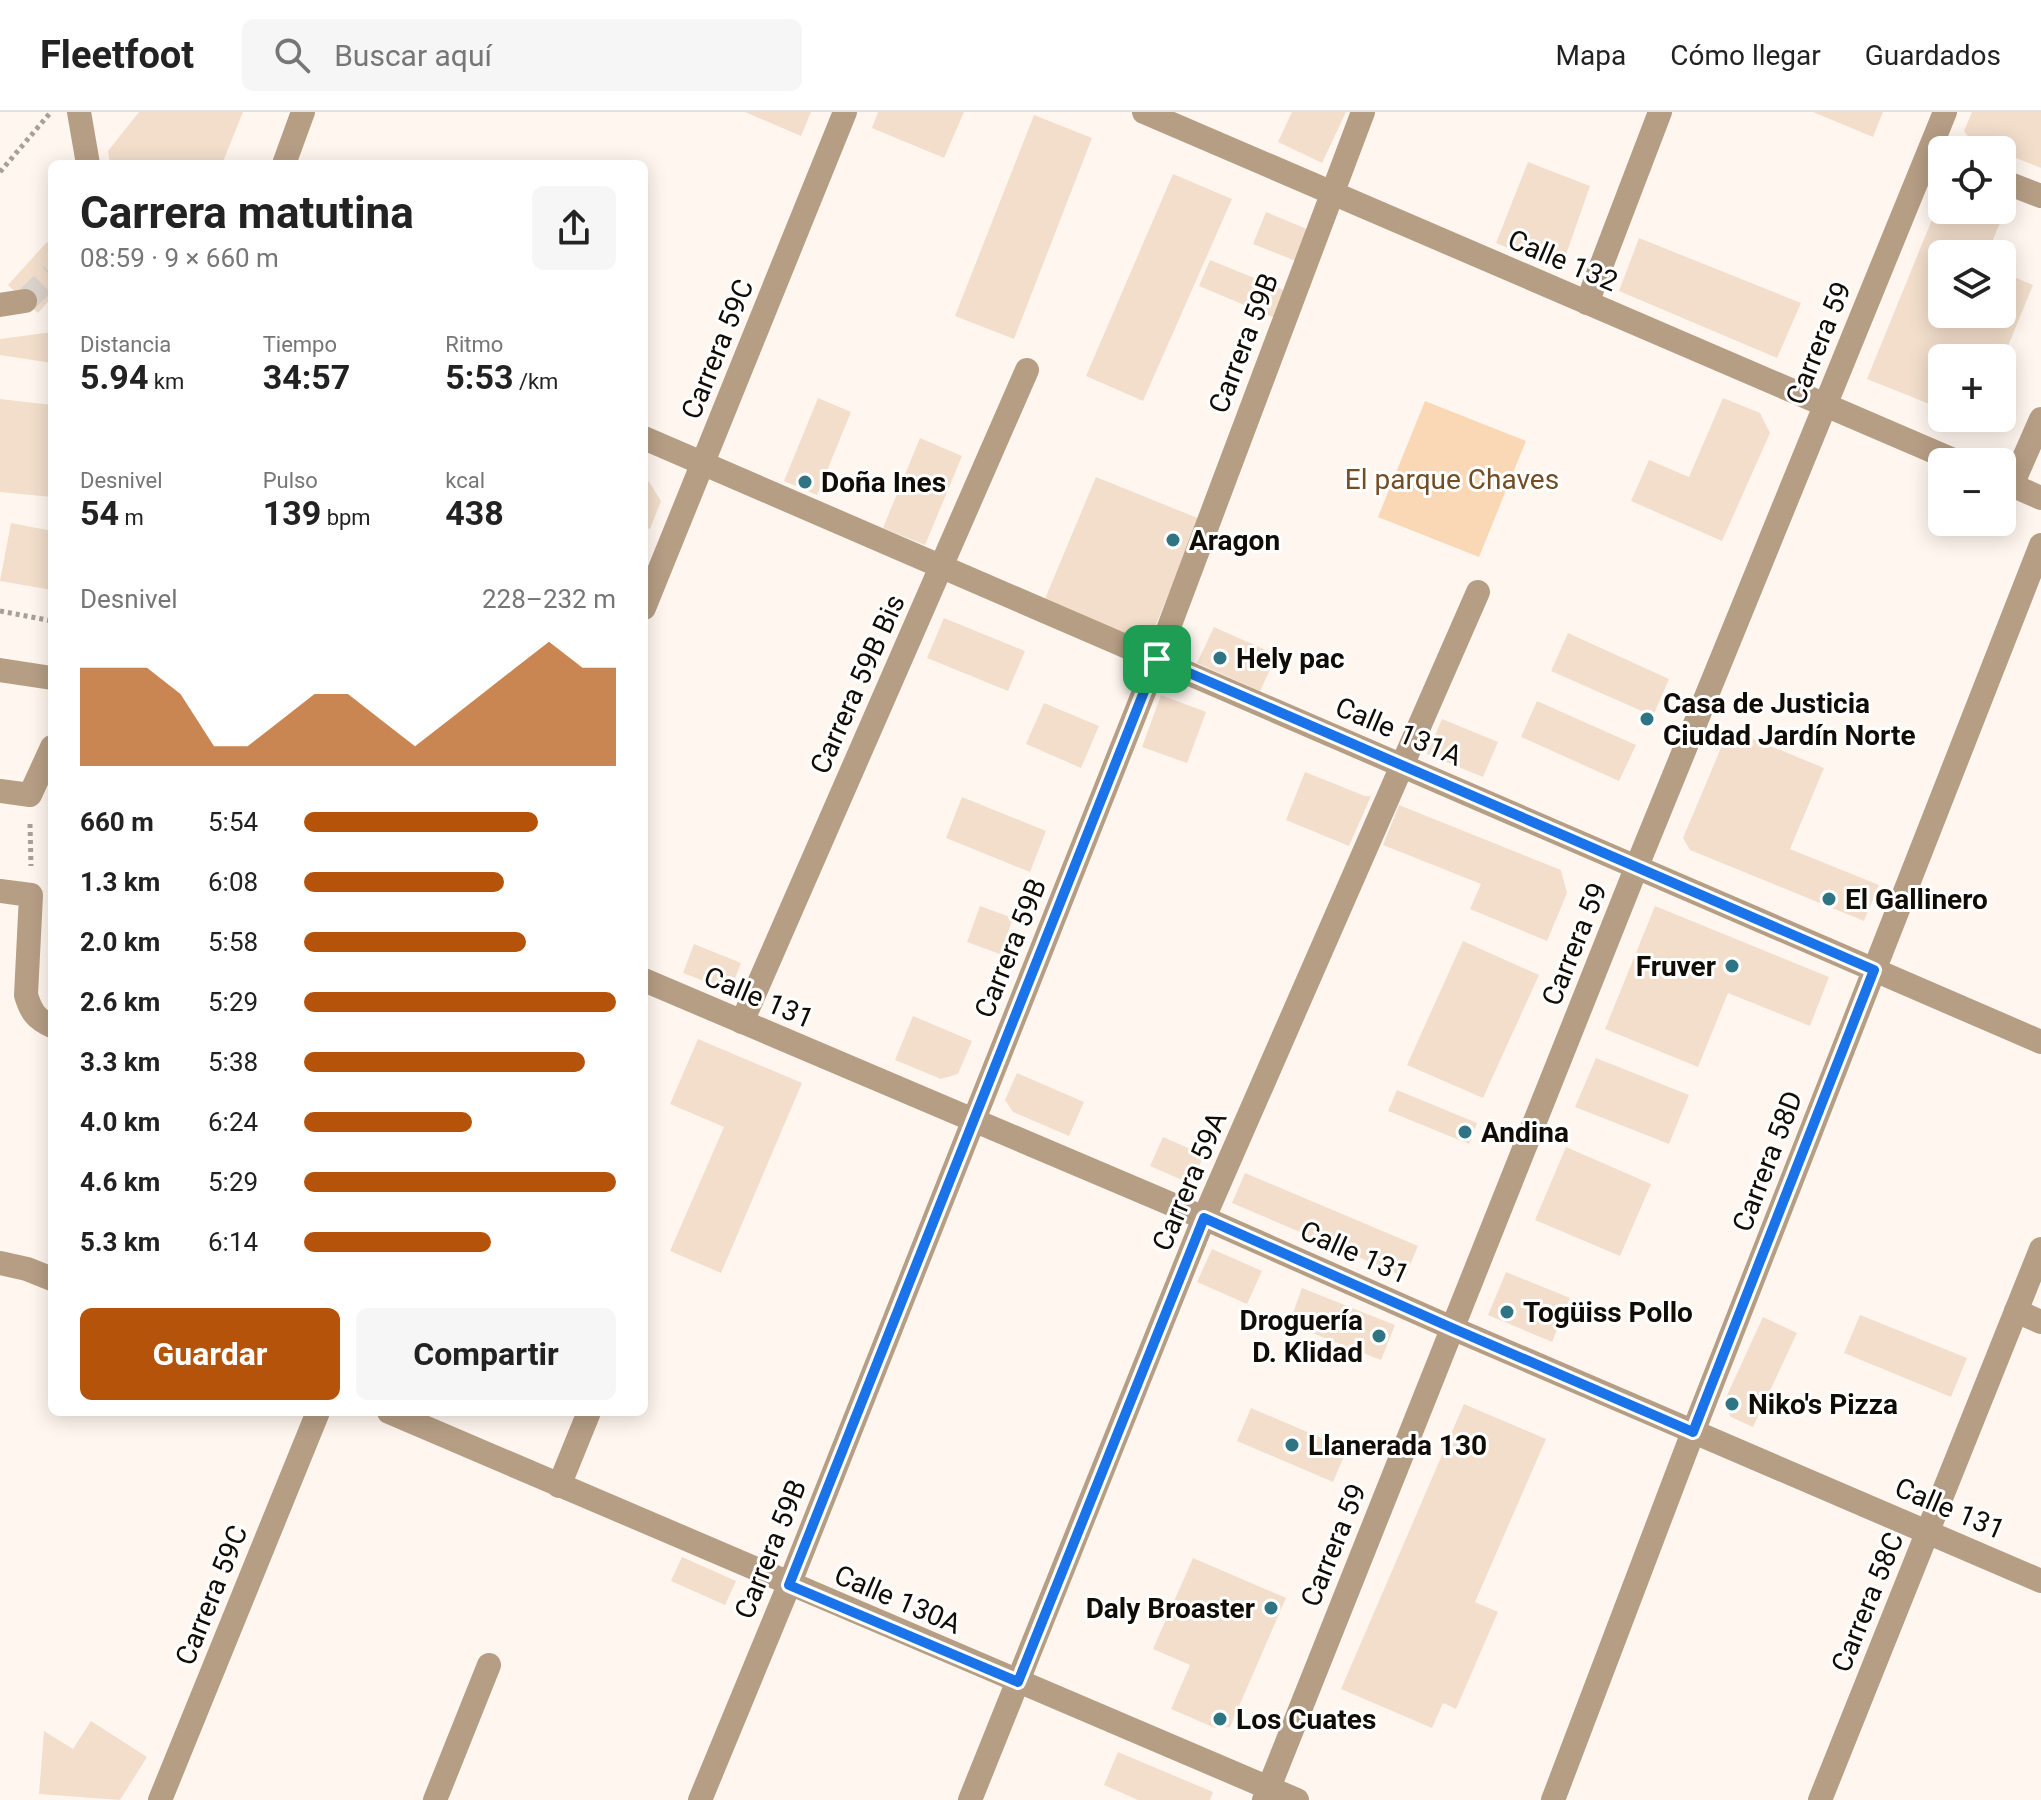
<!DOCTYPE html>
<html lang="es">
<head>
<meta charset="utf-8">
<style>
	:root { --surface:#fff; --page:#f6f6f6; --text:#222; --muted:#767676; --line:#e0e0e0; --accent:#b45309 }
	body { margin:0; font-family:Roboto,sans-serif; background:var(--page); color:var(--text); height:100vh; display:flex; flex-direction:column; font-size:30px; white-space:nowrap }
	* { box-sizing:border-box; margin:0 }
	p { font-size:26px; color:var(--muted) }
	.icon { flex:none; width:44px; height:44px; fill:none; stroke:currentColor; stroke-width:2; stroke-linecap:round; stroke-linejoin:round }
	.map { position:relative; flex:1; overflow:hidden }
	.sheet { position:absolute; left:48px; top:48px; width:600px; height:1256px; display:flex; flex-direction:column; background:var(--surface); border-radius:12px; box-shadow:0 4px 20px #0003 }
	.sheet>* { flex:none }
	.fabs { position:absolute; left:1928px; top:24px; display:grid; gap:16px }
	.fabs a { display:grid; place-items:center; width:88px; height:88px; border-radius:12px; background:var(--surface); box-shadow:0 4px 20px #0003; font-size:40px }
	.pin { position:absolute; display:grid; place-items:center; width:68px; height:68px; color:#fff; margin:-34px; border-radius:16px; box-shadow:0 4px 12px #0006 }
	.round { display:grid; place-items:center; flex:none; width:84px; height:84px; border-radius:12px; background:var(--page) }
	.summary { display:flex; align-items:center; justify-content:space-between; height:136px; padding:0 32px }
	h1 { font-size:44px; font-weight:700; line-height:60px }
	.metrics { display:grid; grid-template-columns:repeat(3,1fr); gap:12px; height:136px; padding:8px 32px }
	.metrics div { display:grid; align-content:center }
	.metrics b { font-size:34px; font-weight:700 }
	.metrics small { font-size:22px; font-weight:400 }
	.metrics p { font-size:22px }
	.chart { height:224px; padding:16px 32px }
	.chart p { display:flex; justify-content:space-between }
	.chart svg { width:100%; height:144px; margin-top:8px; fill:var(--accent); opacity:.7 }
	.button { display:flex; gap:16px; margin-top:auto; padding:16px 32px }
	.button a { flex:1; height:92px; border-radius:12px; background:var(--accent); color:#fff; font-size:32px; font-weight:700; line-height:92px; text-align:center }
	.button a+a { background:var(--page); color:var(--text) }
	ul { padding:0 32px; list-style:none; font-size:26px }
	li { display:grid; grid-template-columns:128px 96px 1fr; align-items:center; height:60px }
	li i { height:20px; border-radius:10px; background:var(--accent) }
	header { display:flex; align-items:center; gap:48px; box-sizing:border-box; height:112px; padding:0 40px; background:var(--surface); border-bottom:2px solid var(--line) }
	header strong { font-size:38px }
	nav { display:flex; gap:44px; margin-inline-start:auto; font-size:28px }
	.search { width:560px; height:72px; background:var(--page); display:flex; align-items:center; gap:20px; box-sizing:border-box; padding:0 28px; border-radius:12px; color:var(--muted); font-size:30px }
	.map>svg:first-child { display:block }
	.green { fill:#fad8b6 }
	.building { fill:#f2decb }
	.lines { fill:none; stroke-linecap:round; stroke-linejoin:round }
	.minor-tunnel { stroke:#dbd4cc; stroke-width:24; stroke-dasharray:24 12; stroke-linecap:butt }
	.path { stroke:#a7a099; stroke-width:5; stroke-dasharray:4 4; stroke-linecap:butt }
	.minor { stroke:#b69e85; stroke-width:24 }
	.route-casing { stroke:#fff; stroke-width:16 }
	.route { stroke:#1a73e8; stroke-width:10 }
	.poi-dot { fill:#2f7482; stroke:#fff; stroke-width:3 }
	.labels { text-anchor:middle; stroke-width:6; stroke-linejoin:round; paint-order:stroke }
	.street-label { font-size:28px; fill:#120c06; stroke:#fff }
	.park-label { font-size:28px; fill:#734d23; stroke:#fff }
	.poi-label { font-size:28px; font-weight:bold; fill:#120c06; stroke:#fff; text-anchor:start }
</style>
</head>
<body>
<header>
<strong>Fleetfoot</strong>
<div class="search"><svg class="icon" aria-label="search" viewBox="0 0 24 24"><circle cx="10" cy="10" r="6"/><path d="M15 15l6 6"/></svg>Buscar aquí</div>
<nav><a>Mapa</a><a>Cómo llegar</a><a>Guardados</a></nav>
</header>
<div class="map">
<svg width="2041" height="1688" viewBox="0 0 2041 1688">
	<rect width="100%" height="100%" fill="#fff7ef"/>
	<path class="green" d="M1425,289L1526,329L1479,445L1378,405Z"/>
	<g class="building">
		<path d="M139,0H243L222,52H110L108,39Z"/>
		<path d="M745,0H811L801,24Z"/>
		<path d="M878,0H964L944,46L872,16Z"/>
		<path d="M1292,0H1346L1322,51L1278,30Z"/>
		<path d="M1813,0H1883L1873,25Z"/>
		<path d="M1972,0H2041V56L1970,27L1964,19Z"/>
		<path d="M1034,3L1092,26L1014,227L955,204Z"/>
		<path d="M1528,50L1590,74L1561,157L1496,131Z"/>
		<path d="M1173,62L1232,87L1143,289L1086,264Z"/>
		<path d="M1942,83V98H2002V94L2006,96L1987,142H1942V202H2002V160L2033,173L2003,246H1942V297L1867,267Z"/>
		<path d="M1266,100L1314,120L1301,151L1253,132Z"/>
		<path d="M1639,126L1801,191L1777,246L1619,179Z"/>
		<path d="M47,130L52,135V185L38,201L8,173Z"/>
		<path d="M1210,148L1286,179L1275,206L1199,174Z"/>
		<path d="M52,220V251L0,243V227Z"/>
		<path d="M818,286L851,300L817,383L784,369Z"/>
		<path d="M1723,286L1760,301L1770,321L1722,429L1631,389L1649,348L1689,365Z"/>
		<path d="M0,287L52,293V385L0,380Z"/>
		<path d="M920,326L962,344L925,433L883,416Z"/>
		<path d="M644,362L661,389L650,417L644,415Z"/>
		<path d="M1096,365L1200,407L1146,536L1042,494Z"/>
		<path d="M11,411L52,419V478L0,469Z"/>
		<path d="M944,506L1025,539L1008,579L927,546Z"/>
		<path d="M1214,515L1277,543L1260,579L1197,551Z"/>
		<path d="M1568,521L1669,567L1653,604L1551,559Z"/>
		<path d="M1161,583L1206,600L1187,651L1142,635Z"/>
		<path d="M1537,589L1636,633L1619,669L1521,625Z"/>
		<path d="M1044,591L1099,614L1081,656L1026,632Z"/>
		<path d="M1442,607L1498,630L1483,665L1427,642Z"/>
		<path d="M1729,617L1824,656L1790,737L1879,773L1864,809L1690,738L1683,726Z"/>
		<path d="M1305,660L1365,684H1371L1349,734L1286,708Z"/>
		<path d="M962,685L1046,719L1030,760L946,726Z"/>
		<path d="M1399,693L1561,758L1567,781L1547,829L1470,797L1481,772L1383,733Z"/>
		<path d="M980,794L1013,806L1000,842L967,830Z"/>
		<path d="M1655,794L1829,865L1810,914L1728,881L1698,955L1605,917Z"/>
		<path d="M1463,829L1539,863L1483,986L1407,953Z"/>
		<path d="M694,832L741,851L730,879L683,861Z"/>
		<path d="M913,904L972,929L958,962L941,967L895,948Z"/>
		<path d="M698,927L802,971L721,1161L670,1139L724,1015L670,992Z"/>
		<path d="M1596,946L1689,983L1669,1032L1575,995Z"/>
		<path d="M1017,961L1084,990L1069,1024L1013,1000L1005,988Z"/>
		<path d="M1397,978L1477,1011L1469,1032L1388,999Z"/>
		<path d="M1163,1025L1204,1043L1191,1072L1150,1054Z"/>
		<path d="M1566,1035L1651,1072L1620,1144L1535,1108Z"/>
		<path d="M1245,1061L1418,1134L1405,1165L1232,1091Z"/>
		<path d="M1212,1137L1262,1159L1247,1192L1197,1170Z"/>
		<path d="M1506,1160L1570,1186L1552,1230L1488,1203Z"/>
		<path d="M1302,1176L1395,1213L1381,1248L1289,1212Z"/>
		<path d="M1860,1203L1967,1246L1951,1285L1844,1241Z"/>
		<path d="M1763,1205L1797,1221L1753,1315L1731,1305L1723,1292Z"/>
		<path d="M1464,1292L1546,1327L1475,1490L1498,1500L1456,1597L1443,1591L1432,1616L1341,1577Z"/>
		<path d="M1251,1296L1347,1337L1333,1370L1237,1329Z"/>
		<path d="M682,1445L736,1469L725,1493L671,1469Z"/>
		<path d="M1193,1446L1286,1486L1230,1615L1215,1616L1171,1597L1190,1553L1153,1537Z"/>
		<path d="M91,1609L147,1645L120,1688L39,1682L44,1619L73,1637Z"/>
		<path d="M1118,1640L1213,1680L1210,1688H1138L1104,1673Z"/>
	</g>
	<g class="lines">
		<path class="minor-tunnel" d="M25,189L52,163"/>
		<g class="path">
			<path d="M0,60L50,1"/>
			<path d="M0,499L52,509"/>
			<path d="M30,712L31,754"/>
		</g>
		<g class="minor">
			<path d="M79,0L88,52"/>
			<path d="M1144,0L1958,350"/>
			<path d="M284,52L303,0"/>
			<path d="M2002,69L2041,84"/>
			<path d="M1587,191L1660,0"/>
			<path d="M0,193L25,189"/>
			<path d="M644,326L2041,930"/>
			<path d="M2002,369L2041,386"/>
			<path d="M2012,373L2041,307"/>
			<path d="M644,496L845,0"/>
			<path d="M0,558L52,566"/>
			<path d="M0,679L30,683L52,635"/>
			<path d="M0,779L31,783L26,883C31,900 36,907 52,914"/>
			<path d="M644,868L1204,1106L1452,1216L2041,1469"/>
			<path d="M742,910L1027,258"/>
			<path d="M0,1151L27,1157L52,1167"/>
			<path d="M2016,1199L2041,1210"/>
			<path d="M389,1300L1297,1688"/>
			<path d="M559,1374L589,1300"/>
			<path d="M160,1688L318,1300"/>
			<path d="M435,1688L489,1553"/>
			<path d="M700,1688L789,1473L1157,547L1363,0"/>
			<path d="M970,1688L1204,1106L1478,480"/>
			<path d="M1264,1688L1637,754L1945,0"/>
			<path d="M1553,1688L1693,1320L2041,433"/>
			<path d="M1820,1688L2041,1137"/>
		</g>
	</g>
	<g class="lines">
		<g class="route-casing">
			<path id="route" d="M1157,547L1874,858L1693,1320L1452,1216L1204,1106L1018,1570L789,1473Z"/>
		</g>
		<use href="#route" class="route"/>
	</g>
	<g class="poi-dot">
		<circle cx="805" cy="370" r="8"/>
		<circle cx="1173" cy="428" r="8"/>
		<circle cx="1220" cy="546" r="8"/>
		<circle cx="1647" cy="607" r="8"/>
		<circle cx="1829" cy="787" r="8"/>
		<circle cx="1732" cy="854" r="8"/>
		<circle cx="1465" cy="1020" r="8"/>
		<circle cx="1507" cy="1200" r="8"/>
		<circle cx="1379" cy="1224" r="8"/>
		<circle cx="1732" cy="1292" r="8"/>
		<circle cx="1292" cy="1333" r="8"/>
		<circle cx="1271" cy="1496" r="8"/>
		<circle cx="1220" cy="1607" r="8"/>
	</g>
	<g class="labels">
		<g class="street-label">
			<text transform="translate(1563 148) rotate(23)" y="10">Calle 132</text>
			<text transform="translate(1243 231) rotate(-69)" y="10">Carrera 59B</text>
			<text transform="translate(1818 231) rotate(-68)" y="10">Carrera 59</text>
			<text transform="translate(717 237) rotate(-68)" y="10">Carrera 59C</text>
			<text transform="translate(857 572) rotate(-66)" y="10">Carrera 59B Bis</text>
			<text transform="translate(1399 619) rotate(23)" y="10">Calle 131A</text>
			<text transform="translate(1574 832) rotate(-68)" y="10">Carrera 59</text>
			<text transform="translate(1010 836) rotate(-68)" y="10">Carrera 59B</text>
			<text transform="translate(759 885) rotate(23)" y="10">Calle 131</text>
			<text transform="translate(1767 1049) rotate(-69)" y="10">Carrera 58D</text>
			<text transform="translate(1189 1069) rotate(-67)" y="10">Carrera 59A</text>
			<text transform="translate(1355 1140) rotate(24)" y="10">Calle 131</text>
			<text transform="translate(1950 1396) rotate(23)" y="10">Calle 131</text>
			<text transform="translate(1333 1433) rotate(-68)" y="10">Carrera 59</text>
			<text transform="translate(770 1437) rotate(-68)" y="10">Carrera 59B</text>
			<text transform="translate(211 1483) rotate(-68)" y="10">Carrera 59C</text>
			<text transform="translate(898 1487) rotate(23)" y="10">Calle 130A</text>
			<text transform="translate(1867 1490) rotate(-68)" y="10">Carrera 58C</text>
		</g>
		<g class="park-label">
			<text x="1452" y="377">El parque Chaves</text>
		</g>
		<g class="poi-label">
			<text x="821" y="380">Doña Ines</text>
			<text x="1189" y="438">Aragon</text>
			<text x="1236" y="556">Hely pac</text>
			<text x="1663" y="601">Casa de Justicia<tspan x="1663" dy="32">Ciudad Jardín Norte</tspan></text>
			<text x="1845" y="797">El Gallinero</text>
			<text x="1716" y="864" text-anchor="end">Fruver</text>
			<text x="1481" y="1030">Andina</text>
			<text x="1523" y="1210">Togüiss Pollo</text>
			<text x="1363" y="1218" text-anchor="end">Droguería<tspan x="1363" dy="32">D. Klidad</tspan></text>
			<text x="1748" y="1302">Niko's Pizza</text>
			<text x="1308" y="1343">Llanerada 130</text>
			<text x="1255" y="1506" text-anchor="end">Daly Broaster</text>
			<text x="1236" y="1617">Los Cuates</text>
		</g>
	</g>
</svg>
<div class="fabs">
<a><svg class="icon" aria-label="locate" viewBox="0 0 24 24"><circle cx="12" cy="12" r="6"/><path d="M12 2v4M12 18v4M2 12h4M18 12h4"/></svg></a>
<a><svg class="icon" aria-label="layers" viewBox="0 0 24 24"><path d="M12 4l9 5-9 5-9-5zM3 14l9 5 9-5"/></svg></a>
<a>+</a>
<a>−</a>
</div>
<div class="pin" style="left:1157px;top:547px;background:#1e9e55"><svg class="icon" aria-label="arrive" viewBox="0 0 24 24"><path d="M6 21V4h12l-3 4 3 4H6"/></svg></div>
<section class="sheet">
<div class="summary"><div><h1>Carrera matutina</h1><p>08:59 · 9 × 660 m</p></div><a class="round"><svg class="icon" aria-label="share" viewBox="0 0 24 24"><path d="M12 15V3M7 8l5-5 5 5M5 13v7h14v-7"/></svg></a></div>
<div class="metrics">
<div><p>Distancia</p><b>5.94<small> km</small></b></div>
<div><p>Tiempo</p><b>34:57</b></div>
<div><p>Ritmo</p><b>5:53<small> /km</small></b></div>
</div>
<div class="metrics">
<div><p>Desnivel</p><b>54<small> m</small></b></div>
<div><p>Pulso</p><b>139<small> bpm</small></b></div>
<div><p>kcal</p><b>438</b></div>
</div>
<div class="chart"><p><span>Desnivel</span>228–232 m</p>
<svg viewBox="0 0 160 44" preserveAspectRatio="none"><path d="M0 44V14L10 14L20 14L30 22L40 38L50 38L60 30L70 22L80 22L90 30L100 38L110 30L120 22L130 14L140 6L150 14L160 14V44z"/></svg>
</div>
<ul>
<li><b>660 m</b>5:54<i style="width:75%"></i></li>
<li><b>1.3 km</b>6:08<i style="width:64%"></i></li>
<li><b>2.0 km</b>5:58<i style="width:71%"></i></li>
<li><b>2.6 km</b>5:29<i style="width:100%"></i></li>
<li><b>3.3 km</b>5:38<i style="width:90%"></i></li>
<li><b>4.0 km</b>6:24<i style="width:54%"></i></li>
<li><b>4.6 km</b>5:29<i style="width:100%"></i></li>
<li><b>5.3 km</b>6:14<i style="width:60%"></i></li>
</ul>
<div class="button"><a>Guardar</a><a>Compartir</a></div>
</section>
</div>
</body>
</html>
